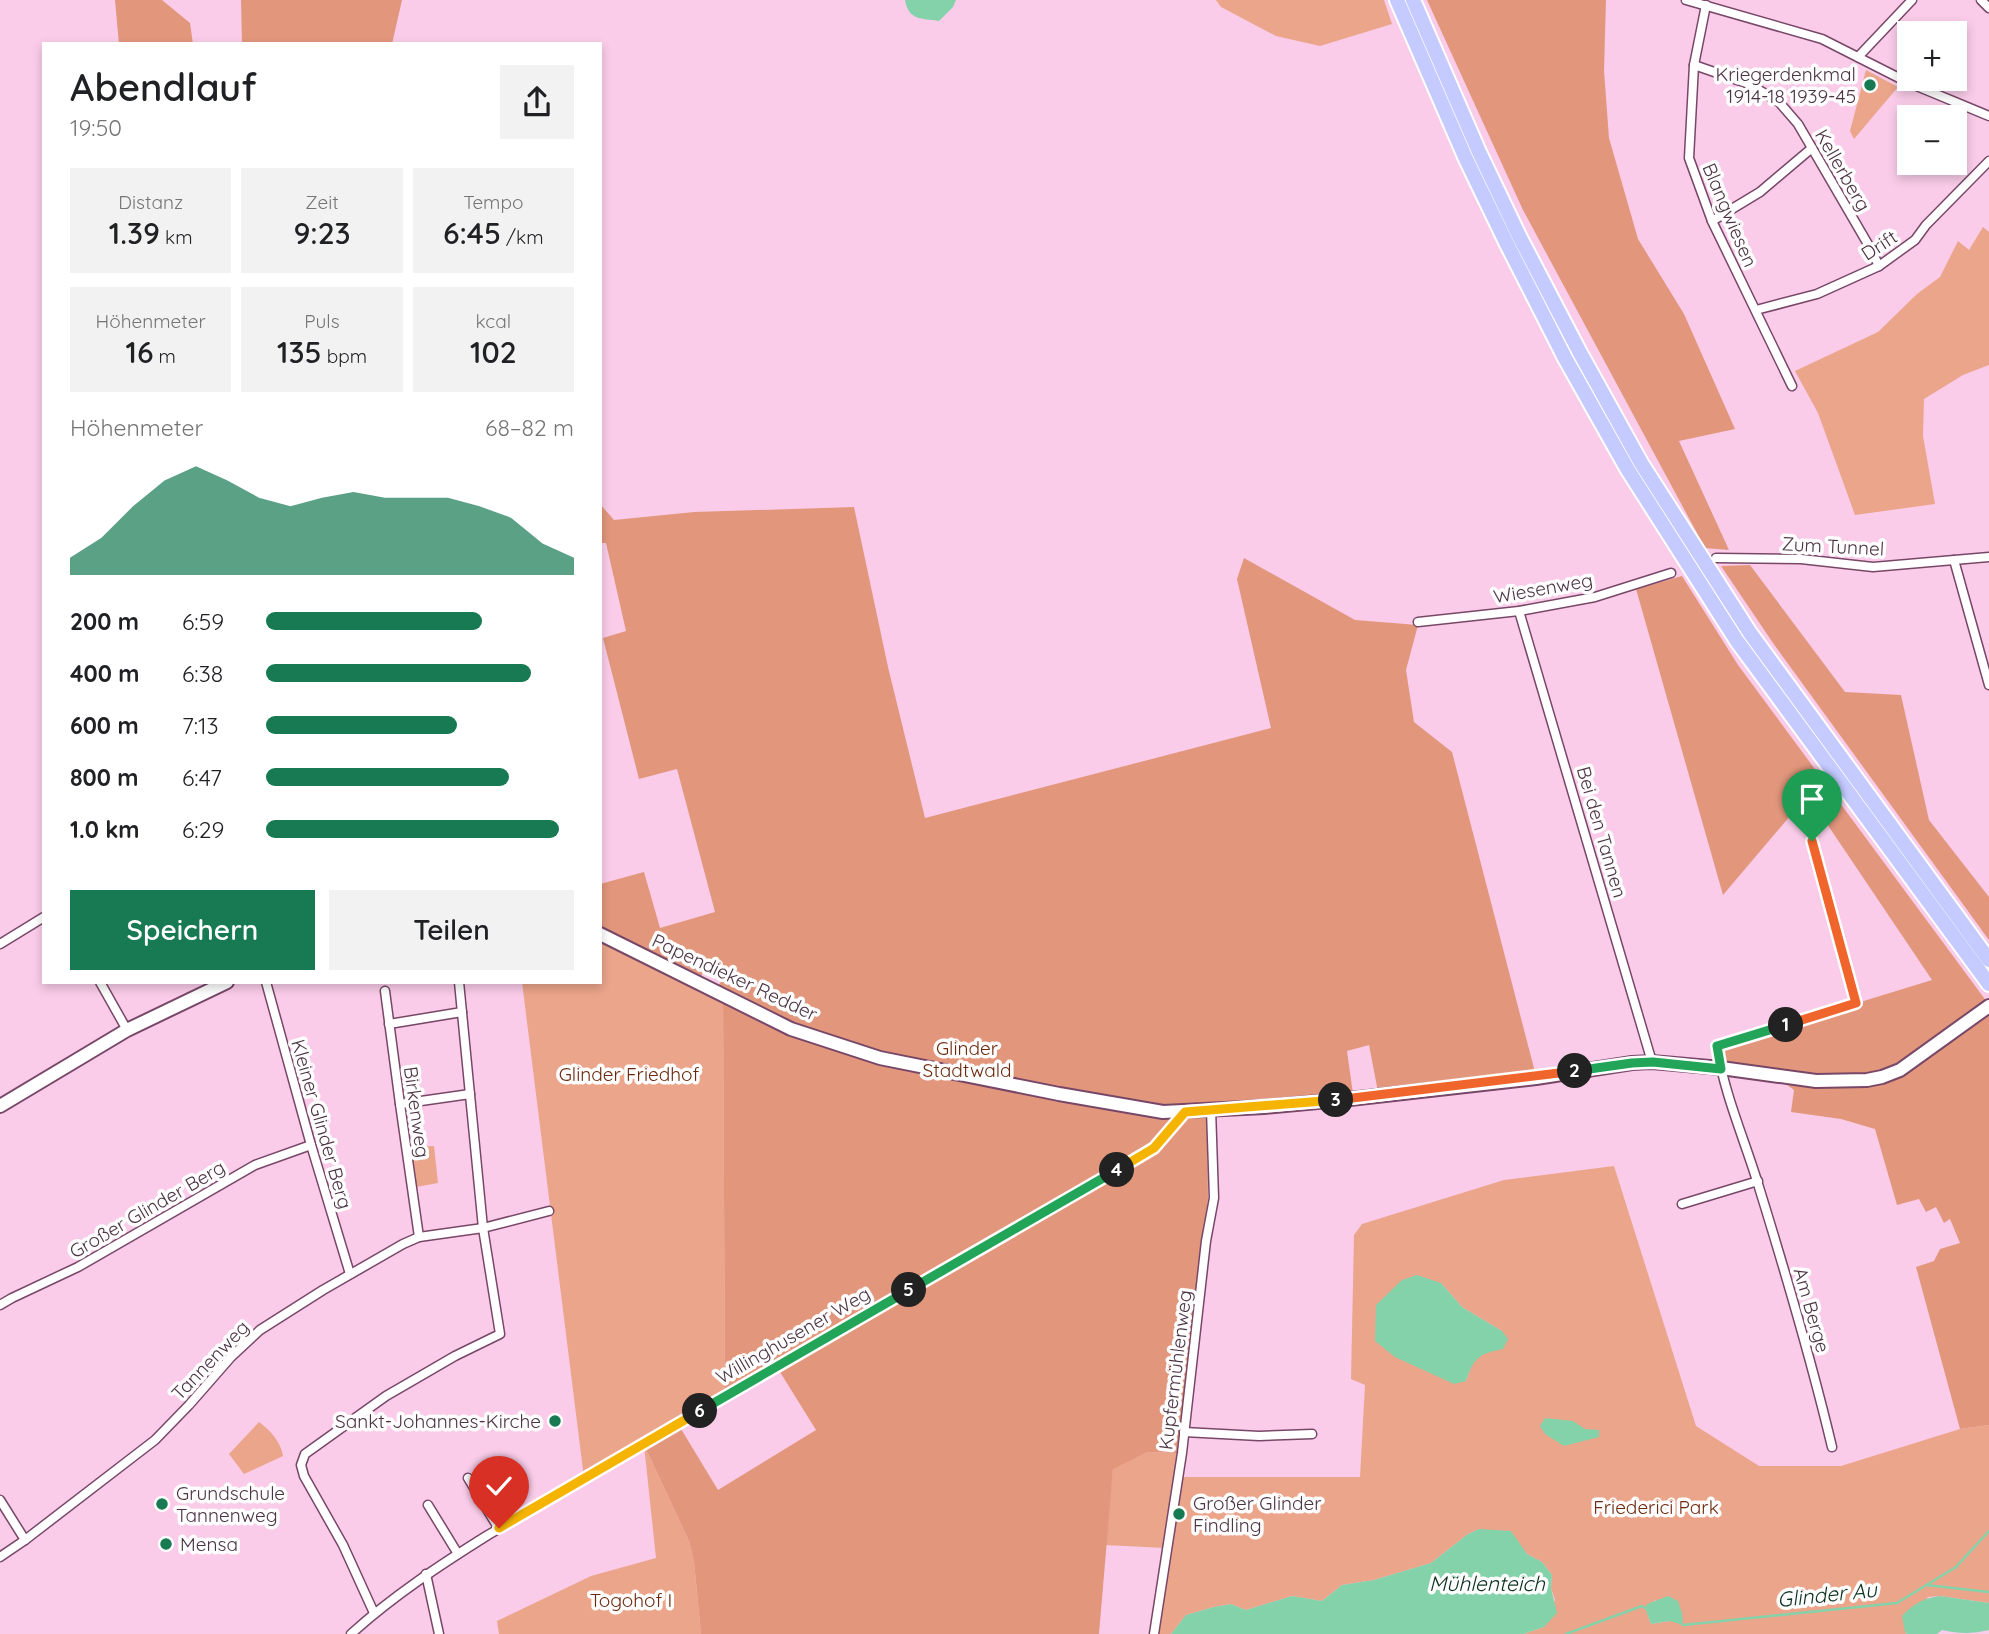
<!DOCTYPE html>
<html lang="de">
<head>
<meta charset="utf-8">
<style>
	:root { --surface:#fff; --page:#f2f2f2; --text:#202124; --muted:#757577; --accent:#177a53 }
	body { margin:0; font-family:Quicksand,sans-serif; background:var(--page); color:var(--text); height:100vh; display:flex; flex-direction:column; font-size:26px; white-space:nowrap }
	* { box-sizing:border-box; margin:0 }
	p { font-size:23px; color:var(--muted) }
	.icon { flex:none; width:38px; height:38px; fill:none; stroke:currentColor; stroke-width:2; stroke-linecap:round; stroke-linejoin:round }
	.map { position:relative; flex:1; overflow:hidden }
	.sheet { position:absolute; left:42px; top:42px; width:560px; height:942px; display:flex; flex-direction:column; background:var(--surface); border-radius:0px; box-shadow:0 4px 10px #0003 }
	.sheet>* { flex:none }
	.fabs { position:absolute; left:1897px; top:21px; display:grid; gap:14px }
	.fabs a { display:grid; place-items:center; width:70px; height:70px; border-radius:0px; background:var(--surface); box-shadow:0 4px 10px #0003; font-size:35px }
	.pin { position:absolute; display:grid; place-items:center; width:60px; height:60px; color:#fff; margin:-72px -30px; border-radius:50% 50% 50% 0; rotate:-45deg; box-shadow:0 0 7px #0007 }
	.pin .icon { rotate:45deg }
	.km { position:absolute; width:35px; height:35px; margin:-18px; border-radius:50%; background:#222; color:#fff; font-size:19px; line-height:35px; text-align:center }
	.round { display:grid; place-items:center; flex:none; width:74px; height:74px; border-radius:0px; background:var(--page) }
	.headline { display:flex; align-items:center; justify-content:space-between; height:119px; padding:0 28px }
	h1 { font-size:38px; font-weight:600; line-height:52px }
	.metrics { display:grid; grid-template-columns:repeat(3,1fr); gap:10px; height:119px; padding:7px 28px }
	.metrics div { display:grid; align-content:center; border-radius:0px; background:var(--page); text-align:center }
	.metrics b { font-size:30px; font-weight:600 }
	.metrics small { font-size:19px; font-weight:400 }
	.metrics p { font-size:19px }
	.chart { height:196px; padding:14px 28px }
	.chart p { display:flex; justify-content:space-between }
	.chart svg { width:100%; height:126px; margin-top:7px; fill:var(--accent); opacity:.7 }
	.button { display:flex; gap:14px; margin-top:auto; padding:14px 28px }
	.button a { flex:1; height:80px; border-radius:0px; background:var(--accent); color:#fff; font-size:28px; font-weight:600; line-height:80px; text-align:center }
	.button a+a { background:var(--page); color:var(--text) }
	ul { padding:0 28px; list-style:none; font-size:23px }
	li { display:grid; grid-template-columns:112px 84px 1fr; align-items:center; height:52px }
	li i { height:18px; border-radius:9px; background:var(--accent) }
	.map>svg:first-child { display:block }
	.green { fill:#eba58b; fill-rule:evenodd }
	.forest { fill:#e2977c }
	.water { fill:#83d2a9 }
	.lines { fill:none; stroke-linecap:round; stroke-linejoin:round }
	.stream { stroke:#83d2a9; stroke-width:2.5 }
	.street-casing { stroke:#784768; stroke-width:11 }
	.secondary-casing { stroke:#784768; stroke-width:16 }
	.highway-casing { stroke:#fff; stroke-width:18 }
	.street { stroke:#fff; stroke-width:8 }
	.secondary { stroke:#fff; stroke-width:12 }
	.highway { stroke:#c5caff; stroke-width:14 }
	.split-1-casing { stroke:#fff; stroke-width:14 }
	.split-2-casing { stroke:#fff; stroke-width:14 }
	.split-3-casing { stroke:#fff; stroke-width:14 }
	.split-4-casing { stroke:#fff; stroke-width:14 }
	.split-5-casing { stroke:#fff; stroke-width:14 }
	.split-6-casing { stroke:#fff; stroke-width:14 }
	.split-7-casing { stroke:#fff; stroke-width:14 }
	.split-1 { stroke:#f0652b; stroke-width:9 }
	.split-2 { stroke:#22a559; stroke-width:9 }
	.split-3 { stroke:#f0652b; stroke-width:9 }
	.split-4 { stroke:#f5b400; stroke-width:9 }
	.split-5 { stroke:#22a559; stroke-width:9 }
	.split-6 { stroke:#22a559; stroke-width:9 }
	.split-7 { stroke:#f5b400; stroke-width:9 }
	.poi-dot { fill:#177a53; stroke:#fdfdfd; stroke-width:2.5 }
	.labels { text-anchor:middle; stroke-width:7; stroke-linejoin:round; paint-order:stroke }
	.poi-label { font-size:19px; fill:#4b3443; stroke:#fdfdfd; text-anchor:start }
	.street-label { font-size:19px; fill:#4b3443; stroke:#fdfdfd }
	.park-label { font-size:19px; fill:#6c290d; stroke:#fdfdfd }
	.water-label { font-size:21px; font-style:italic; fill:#0c3120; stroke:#fdfdfd }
</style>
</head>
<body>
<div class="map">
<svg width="1989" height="1634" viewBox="0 0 1989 1634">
	<rect width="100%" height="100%" fill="#facce9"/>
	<g class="green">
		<path d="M1216,0H1384L1392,24L1320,46L1276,36L1221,7Z"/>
		<path d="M1866,70L1898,87L1854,139L1850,131Z"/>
		<path d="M1983,227L1989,232V365L1963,375L1924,399L1923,436L1935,504L1855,515L1818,413L1795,371L1878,332L1917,294L1940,277L1958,241L1969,250Z"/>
		<path d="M600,935L723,996L725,1392L646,1443L584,1478L522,982H600Z"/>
		<path d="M434,1146L438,1183L416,1187L409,1147Z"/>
		<path d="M1614,1166L1696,1426L1759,1466H1841L1960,1429L1989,1425V1603L1940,1596L1928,1597L1905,1632L1907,1634H1523L1544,1627L1555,1600L1551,1588L1552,1575L1542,1562L1527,1554L1519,1543L1479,1529L1468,1534L1431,1563L1374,1580L1342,1585L1322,1601L1292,1596L1246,1610L1231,1604L1214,1607L1186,1615L1171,1634H1156L1180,1477H1360L1365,1385L1351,1379L1354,1235L1362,1224L1504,1180ZM1441,1283L1462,1307L1502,1331L1472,1364L1466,1381ZM1656,1600L1670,1621L1651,1624L1645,1607Z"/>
		<path d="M259,1422C270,1430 281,1442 283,1456L244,1474L229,1454Z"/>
		<path d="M644,1445L689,1541L694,1562L701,1634H499L497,1621L591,1576L656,1558Z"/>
		<path d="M1148,1452L1177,1453L1165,1548L1105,1545L1113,1468Z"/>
	</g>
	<g class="forest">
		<path d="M115,0H162L190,23L193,44H119Z"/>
		<path d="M241,0H402L392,44H242Z"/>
		<path d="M1427,0H1606L1604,71L1609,138L1638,239L1684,314L1735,429L1679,441L1729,550L1705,548L1523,210Z"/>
		<path d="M600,504L614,520L694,512L854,507L888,667L925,818L1271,728L1237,579L1244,558L1355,620L1418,625L1406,670L1414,722L1452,752L1536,1076L1378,1092L1369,1045L1347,1051L1353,1094L1207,1107L1208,1199L1177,1453L1148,1452L1113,1469L1099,1634H701L694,1562L689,1541L644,1445L678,1424L718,1490L816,1430L775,1364L725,1392L723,996L711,988L714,983L719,985L728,969L710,960L698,982L600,934V884L644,872L660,928L715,912L677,769L639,779L603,638L626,631L606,543H600Z"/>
		<path d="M1750,565L1845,692L1901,695L1929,820L1989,897V940L1773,643L1721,566Z"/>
		<path d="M1682,576L1738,665L1987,1002L1895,1067L1849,1077H1816L1720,1065L1717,1046L1932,980L1823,818L1790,816L1723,895L1636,589Z"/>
		<path d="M1989,1013V1425L1960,1429L1916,1267L1934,1261L1940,1249L1960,1243L1950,1219L1944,1223L1936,1207L1926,1212L1919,1199L1897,1205L1875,1129L1841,1119L1791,1112L1794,1090L1779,1079L1815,1085L1850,1087L1898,1077Z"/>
	</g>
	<g class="water">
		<path d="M905,0H956L953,7L939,21C921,18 909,21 905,0Z"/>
		<path d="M1417,1275L1441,1283L1462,1307L1502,1331L1508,1339L1503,1349C1479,1354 1474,1357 1466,1381L1454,1384L1395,1357L1375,1341L1376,1305L1402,1280Z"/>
		<path d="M1545,1418L1573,1421L1585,1429L1599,1430V1437L1564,1446L1545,1434L1540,1426Z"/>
		<path d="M1479,1529L1511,1531L1527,1554L1542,1562L1552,1575L1551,1588L1557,1613L1544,1627L1523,1634H1171L1186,1615L1214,1607L1231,1604L1246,1610L1292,1596L1322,1601L1342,1585L1374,1580L1431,1563L1468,1534Z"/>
		<path d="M1668,1596L1678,1601L1682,1613L1683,1625L1670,1621L1651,1624L1645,1608L1647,1604Z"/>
		<path d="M1940,1596L1989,1603V1630C1972,1634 1959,1634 1942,1630L1937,1634H1907L1905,1632L1902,1616C1913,1604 1924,1598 1940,1596Z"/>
	</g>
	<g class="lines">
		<g class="stream">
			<path d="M1926,1585L1989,1592"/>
			<path d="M1683,1625L1897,1603L1956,1567L1989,1531"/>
			<path d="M1566,1634L1642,1606L1645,1608"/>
		</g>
		<g class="street-casing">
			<g id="street">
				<path d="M1686,0L1822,39L1907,82L1989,116"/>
				<path d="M1981,0L1989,8"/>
				<path d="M1706,5L1694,65L1689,158L1712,221L1792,386"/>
				<path d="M1858,57L1912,0"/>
				<path d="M1694,65L1749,84L1779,102L1798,124L1869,246L1879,266"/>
				<path d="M1712,221L1760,192L1812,148"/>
				<path d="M1756,310L1817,294L1879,266L1915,240L1926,225L1989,161"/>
				<path d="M1716,558L1801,559L1873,567L1989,557"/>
				<path d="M1954,560L1989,685"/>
				<path d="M1519,611L1652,1062"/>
				<path d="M1418,622L1519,611L1595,597L1671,573"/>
				<path d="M1812,841L1856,1003L1717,1046C1724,1094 1744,1138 1758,1184C1785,1271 1811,1359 1832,1447"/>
				<path d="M0,944L44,917"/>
				<path d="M100,982L127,1030"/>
				<path d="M266,982L311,1145L350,1274"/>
				<path d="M385,991L400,1104L419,1237"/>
				<path d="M389,1024L462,1012"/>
				<path d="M400,1104L470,1094"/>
				<path d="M1682,1204L1758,1181"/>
				<path d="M0,1305L12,1298L78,1267L255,1165L311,1145"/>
				<path d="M1184,1432L1259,1436L1312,1434"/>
				<path d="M468,1478L499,1529"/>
				<path d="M0,1500L25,1540"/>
				<path d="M428,1505L458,1554"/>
				<path d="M0,1557L25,1540L155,1440L189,1405L231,1357L260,1330L323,1290L403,1244L419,1237L483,1228L549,1211"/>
				<path d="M426,1574L439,1634"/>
				<path d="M374,1613L343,1545L304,1476L301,1465L305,1454L386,1396L455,1356L500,1334L483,1228L459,982"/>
				<path d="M351,1634C393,1596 440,1565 488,1535L1154,1148L1185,1112"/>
				<path d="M1154,1634L1182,1453L1206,1241L1214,1198L1211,1109"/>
			</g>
		</g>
		<g class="secondary-casing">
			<g id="secondary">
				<path d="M600,934L791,1029L880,1058L1059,1094L1163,1112L1264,1107L1350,1099L1536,1078L1632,1063L1652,1062L1721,1068L1816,1081L1867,1080L1882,1077L1900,1070L1989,1006"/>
				<path d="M0,1106L127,1030L227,982"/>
			</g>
		</g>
		<g class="highway-casing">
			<g id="highway">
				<path d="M1397,0L1466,159L1506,242L1565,358L1628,470L1737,641L1989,984"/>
				<path d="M1413,0L1479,152L1519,236L1579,351L1641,463L1750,633L1989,960"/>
			</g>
		</g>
		<use href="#street" class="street"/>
		<use href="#secondary" class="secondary"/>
		<use href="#highway" class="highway"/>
	</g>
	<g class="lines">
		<g class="split-1-casing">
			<path id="split-1" d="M1786,1025L1856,1003L1812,841"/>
		</g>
		<g class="split-2-casing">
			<path id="split-2" d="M1575,1071L1632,1063L1653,1062L1721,1069L1717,1046L1786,1025"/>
		</g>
		<g class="split-3-casing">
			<path id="split-3" d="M1336,1100L1575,1071"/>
		</g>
		<g class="split-4-casing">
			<path id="split-4" d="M1117,1170L1154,1148L1185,1112L1336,1100"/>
		</g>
		<g class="split-5-casing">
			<path id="split-5" d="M909,1290L1117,1170"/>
		</g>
		<g class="split-6-casing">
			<path id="split-6" d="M700,1411L909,1290"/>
		</g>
		<g class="split-7-casing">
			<path id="split-7" d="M499,1528L700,1411"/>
		</g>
		<use href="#split-1" class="split-1"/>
		<use href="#split-2" class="split-2"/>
		<use href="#split-3" class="split-3"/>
		<use href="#split-4" class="split-4"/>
		<use href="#split-5" class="split-5"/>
		<use href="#split-6" class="split-6"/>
		<use href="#split-7" class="split-7"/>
	</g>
	<g class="poi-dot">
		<circle cx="1870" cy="85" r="7"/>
		<circle cx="555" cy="1421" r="7"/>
		<circle cx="162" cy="1504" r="7"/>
		<circle cx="1179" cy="1514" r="7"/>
		<circle cx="166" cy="1544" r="7"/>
	</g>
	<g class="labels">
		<g class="poi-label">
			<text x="1856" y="81" text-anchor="end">Kriegerdenkmal<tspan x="1856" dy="22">1914-18 1939-45</tspan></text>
			<text x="541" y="1428" text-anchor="end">Sankt-Johannes-Kirche</text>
			<text x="176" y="1500">Grundschule<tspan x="176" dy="22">Tannenweg</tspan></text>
			<text x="1193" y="1510">Großer Glinder<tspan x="1193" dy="22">Findling</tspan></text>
			<text x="180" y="1551">Mensa</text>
		</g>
		<g class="street-label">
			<text transform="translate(1843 170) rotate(60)" y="7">Kellerberg</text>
			<text transform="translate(1730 215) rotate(67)" y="7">Blangwiesen</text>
			<text transform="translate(1879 245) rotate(-33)" y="7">Drift</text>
			<text transform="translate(1833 546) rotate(3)" y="7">Zum Tunnel</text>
			<text transform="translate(1543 588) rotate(-10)" y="7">Wiesenweg</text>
			<text transform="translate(1602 832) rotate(74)" y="7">Bei den Tannen</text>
			<text transform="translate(735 977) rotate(25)" y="7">Papendieker Redder</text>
			<text transform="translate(417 1112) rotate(82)" y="7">Birkenweg</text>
			<text transform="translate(322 1124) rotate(74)" y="7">Kleiner Glinder Berg</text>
			<text transform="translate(147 1209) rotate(-30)" y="7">Großer Glinder Berg</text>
			<text transform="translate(1812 1310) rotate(74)" y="7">Am Berge</text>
			<text transform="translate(793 1335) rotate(-30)" y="7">Willinghusener Weg</text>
			<text transform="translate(210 1360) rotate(-46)" y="7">Tannenweg</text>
			<text transform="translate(1175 1370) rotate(-83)" y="7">Kupfermühlenweg</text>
		</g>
		<g class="park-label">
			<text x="967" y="1055">Glinder<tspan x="967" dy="22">Stadtwald</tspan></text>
			<text x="629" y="1081">Glinder Friedhof</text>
			<text x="1656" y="1514">Friederici Park</text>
			<text x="631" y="1607">Togohof I</text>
		</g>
		<g class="water-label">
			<text x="1487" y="1591">Mühlenteich</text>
			<text transform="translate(1827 1595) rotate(-6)" y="7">Glinder Au</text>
		</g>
	</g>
</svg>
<div class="fabs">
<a>+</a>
<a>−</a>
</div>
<div class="pin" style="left:1812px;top:841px;background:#1e9e55"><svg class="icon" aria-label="arrive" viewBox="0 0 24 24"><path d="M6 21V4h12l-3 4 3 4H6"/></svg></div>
<div class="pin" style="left:499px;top:1528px;background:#d93025"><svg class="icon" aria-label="check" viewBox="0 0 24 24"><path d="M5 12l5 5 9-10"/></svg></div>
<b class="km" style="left:1786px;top:1025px">1</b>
<b class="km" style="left:1575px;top:1071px">2</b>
<b class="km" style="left:1336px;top:1100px">3</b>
<b class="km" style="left:1117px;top:1170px">4</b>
<b class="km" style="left:909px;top:1290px">5</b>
<b class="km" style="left:700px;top:1411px">6</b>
<section class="sheet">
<div class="headline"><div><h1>Abendlauf</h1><p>19:50</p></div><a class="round"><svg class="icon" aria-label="share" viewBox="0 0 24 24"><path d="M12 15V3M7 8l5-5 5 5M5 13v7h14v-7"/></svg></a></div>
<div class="metrics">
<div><p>Distanz</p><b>1.39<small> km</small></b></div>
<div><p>Zeit</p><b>9:23</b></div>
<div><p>Tempo</p><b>6:45<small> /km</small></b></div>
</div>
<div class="metrics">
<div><p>Höhenmeter</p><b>16<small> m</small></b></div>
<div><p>Puls</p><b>135<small> bpm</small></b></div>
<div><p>kcal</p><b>102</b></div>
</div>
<div class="chart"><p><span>Höhenmeter</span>68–82 m</p>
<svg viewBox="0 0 160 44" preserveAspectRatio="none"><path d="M0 44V38L10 31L20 20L30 11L40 6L50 11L60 17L70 20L80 17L90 15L100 17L110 17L120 17L130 20L140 24L150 33L160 38V44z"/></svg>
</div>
<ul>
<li><b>200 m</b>6:59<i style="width:70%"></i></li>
<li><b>400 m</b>6:38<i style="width:86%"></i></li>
<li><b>600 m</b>7:13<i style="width:62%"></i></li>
<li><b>800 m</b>6:47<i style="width:79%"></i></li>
<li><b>1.0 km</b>6:29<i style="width:95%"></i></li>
</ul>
<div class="button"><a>Speichern</a><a>Teilen</a></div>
</section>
</div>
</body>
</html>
